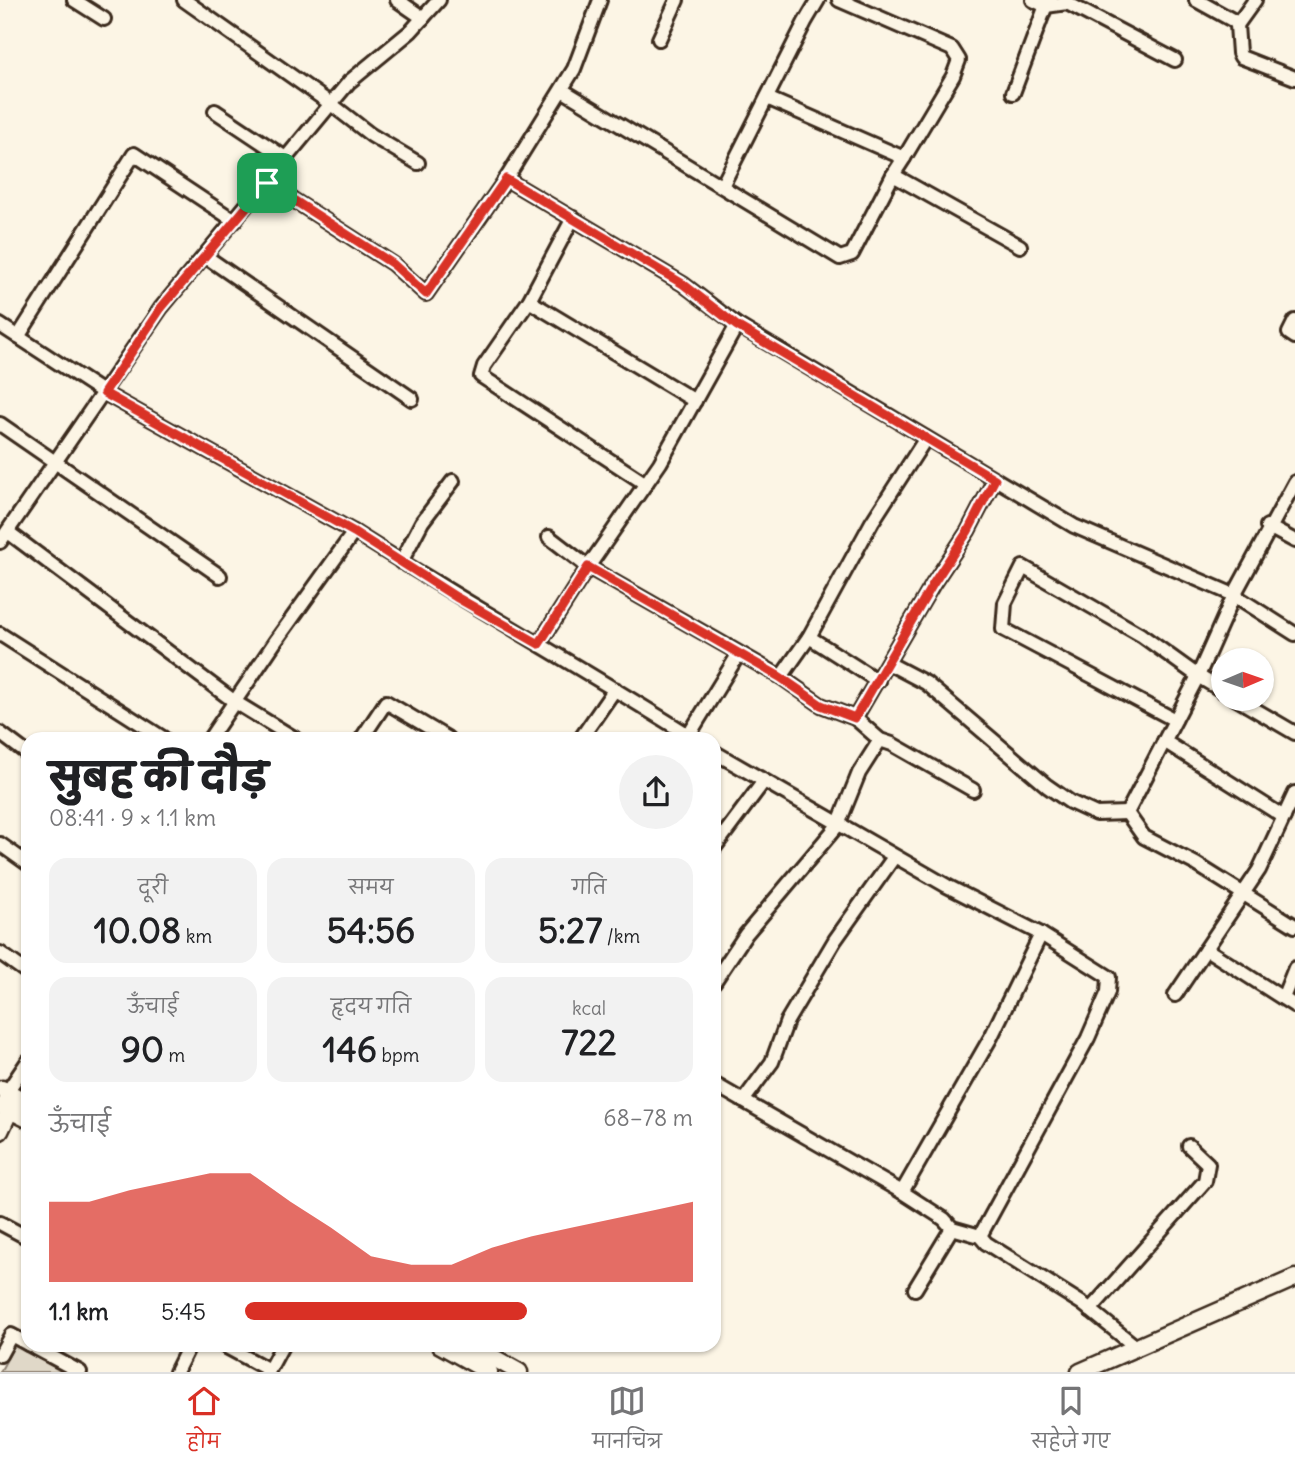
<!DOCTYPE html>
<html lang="hi">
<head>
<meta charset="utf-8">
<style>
	:root { --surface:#fff; --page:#f2f2f2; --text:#202124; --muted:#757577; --line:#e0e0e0; --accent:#d93025 }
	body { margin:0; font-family:Delius,"Playpen Sans Deva",sans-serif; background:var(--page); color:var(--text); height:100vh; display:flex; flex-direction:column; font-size:26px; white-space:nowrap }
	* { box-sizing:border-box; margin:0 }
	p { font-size:23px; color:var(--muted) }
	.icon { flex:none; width:38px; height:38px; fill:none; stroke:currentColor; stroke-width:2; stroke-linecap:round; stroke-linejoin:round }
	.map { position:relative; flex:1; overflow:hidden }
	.sheet { position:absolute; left:21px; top:732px; width:700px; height:620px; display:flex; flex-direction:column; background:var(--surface); border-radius:21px; box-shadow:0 2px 5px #0004 }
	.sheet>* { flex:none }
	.needle { width:46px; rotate:88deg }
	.fabs { position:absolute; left:1211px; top:648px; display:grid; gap:14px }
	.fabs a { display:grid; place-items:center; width:63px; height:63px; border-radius:50%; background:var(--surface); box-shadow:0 2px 5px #0004; font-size:35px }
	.pin { position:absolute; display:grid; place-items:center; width:60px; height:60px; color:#fff; margin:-30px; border-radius:14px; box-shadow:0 4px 10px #0006 }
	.round { display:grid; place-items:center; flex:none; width:74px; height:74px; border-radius:37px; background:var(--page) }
	.head { display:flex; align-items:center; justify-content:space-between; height:119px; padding:0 28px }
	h1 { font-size:38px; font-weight:800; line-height:52px }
	.stats { display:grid; grid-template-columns:repeat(3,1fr); gap:10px; height:119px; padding:7px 28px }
	.stats div { display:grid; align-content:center; border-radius:18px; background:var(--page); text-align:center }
	.stats b { font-size:35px; font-weight:800 }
	.stats small { font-size:19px; font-weight:400 }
	.stats p { font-size:19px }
	.chart { height:196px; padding:14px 28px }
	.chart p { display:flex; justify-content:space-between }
	.chart svg { width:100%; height:126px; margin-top:7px; fill:var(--accent); opacity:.7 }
	ul { padding:0 28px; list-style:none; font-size:23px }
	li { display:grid; grid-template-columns:112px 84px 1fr; align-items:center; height:52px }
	li i { height:18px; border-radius:9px; background:var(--accent) }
	.dock { display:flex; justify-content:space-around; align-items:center; height:98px; border-top:2px solid var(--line); background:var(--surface); font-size:19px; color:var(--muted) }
	.dock a { display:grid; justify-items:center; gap:4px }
	.dock .current { color:var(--accent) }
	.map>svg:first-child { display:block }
	.green { fill:#e0d8c8; stroke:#8e8173; stroke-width:2 }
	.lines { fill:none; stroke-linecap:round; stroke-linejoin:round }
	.minor-casing { stroke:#3b2a1e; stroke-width:18 }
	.tertiary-casing { stroke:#3b2a1e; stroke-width:21 }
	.minor { stroke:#fcf5e5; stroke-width:12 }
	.tertiary { stroke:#fcf5e5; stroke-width:16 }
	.route-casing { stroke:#fff; stroke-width:14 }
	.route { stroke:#d93025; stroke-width:9 }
</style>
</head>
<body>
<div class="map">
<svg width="1295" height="1372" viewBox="0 0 1295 1372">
	<rect width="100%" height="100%" fill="#fcf5e5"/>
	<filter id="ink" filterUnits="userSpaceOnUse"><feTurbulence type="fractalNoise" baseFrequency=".0143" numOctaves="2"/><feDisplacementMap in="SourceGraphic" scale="14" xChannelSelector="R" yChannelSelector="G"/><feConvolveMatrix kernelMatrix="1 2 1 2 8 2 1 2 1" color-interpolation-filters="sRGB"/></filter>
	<g filter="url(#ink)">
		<path class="green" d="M15,1344L64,1372H0Z"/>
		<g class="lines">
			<g class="minor-casing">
				<g id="minor">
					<path d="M74,0L104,19"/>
					<path d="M184,0L331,104L371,135L418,163"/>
					<path d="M397,0L423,18"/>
					<path d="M839,0L952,49L959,60L953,76L904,158"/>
					<path d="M1033,0L1046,6L1067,3L1175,60"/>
					<path d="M1196,0L1234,21L1237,25L1239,53L1241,57L1295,78"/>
					<path d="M1237,25L1255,0"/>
					<path d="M659,39L677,0"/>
					<path d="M562,90L840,258L852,254L893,175L1020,246"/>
					<path d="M1013,93L1048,0"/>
					<path d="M767,98L904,158L893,175"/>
					<path d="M215,111L287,159"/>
					<path d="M267,183L393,264L426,294L506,179"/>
					<path d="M722,186L805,22L818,0"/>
					<path d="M573,218L529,301L484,366L481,376L646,484"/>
					<path d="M205,256L412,399"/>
					<path d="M529,301L695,401"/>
					<path d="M1295,321L1289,333L1295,337"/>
					<path d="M0,325L104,393L354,532"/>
					<path d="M737,325L1074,526L1234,595L1295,634"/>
					<path d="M18,337L134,154L235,221"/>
					<path d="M0,424L220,576"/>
					<path d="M1267,526L1295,541"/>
					<path d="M8,532L235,702L294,738"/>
					<path d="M549,537L588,567L781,677L821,705L855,718L880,740L892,744L973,790"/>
					<path d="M0,542L161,308L349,82L411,31L439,0"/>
					<path d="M401,562L422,522L453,481"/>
					<path d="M0,634L163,738"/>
					<path d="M809,637L878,681"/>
					<path d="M539,644L588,567L660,463L737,325L683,284L506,179L574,69L600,0"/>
					<path d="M888,663L926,683L1047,786L1070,802L1096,814L1127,813"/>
					<path d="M781,677L809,637L872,522L926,438"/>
					<path d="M1235,698L1295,733"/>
					<path d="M855,718L933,584L968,531L995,479"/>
					<path d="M1175,720L1003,629L1005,603L1023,567L1141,635L1198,676L1223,691"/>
					<path d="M0,733L28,754"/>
					<path d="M210,738L275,642L354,532C466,603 581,667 693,738"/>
					<path d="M362,738L386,702L447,738"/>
					<path d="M581,738L615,689"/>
					<path d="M687,738L738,655"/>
					<path d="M1164,741L1284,817"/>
					<path d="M714,752L947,886L1041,934L1109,977L1108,992L1088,1038L980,1236"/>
					<path d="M1127,813L1198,676L1234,595L1295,482"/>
					<path d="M1127,813L1144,837L1196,864L1295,926"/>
					<path d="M0,844L28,864"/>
					<path d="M714,848L764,781"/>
					<path d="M1206,949L1295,1006"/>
					<path d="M0,953L28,973"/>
					<path d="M714,982L746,934L838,825L859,773L880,740"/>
					<path d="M1175,995L1259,870L1295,793"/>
					<path d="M1283,998L1295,968"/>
					<path d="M714,1084L902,1192L944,1219L952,1228L980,1236L986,1243L1083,1304L1136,1347"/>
					<path d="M7,1092L28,1061"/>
					<path d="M743,1101L772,1062L787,1021L835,940L894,857"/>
					<path d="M902,1192L991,1037L1041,934"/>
					<path d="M0,1223L28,1238"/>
					<path d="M915,1289L952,1228"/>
					<path d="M1090,1310L1205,1181L1208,1164L1189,1146"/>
					<path d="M28,1344L80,1372"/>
					<path d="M221,1344L269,1370"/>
					<path d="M0,1355L11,1335L28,1344"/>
					<path d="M176,1372L190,1344"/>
					<path d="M268,1372L283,1344"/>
				</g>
			</g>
			<g class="tertiary-casing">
				<g id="tertiary">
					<path d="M2,1089L28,1103"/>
					<path d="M2,1106L28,1119"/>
					<path d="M0,1131L10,1110L7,1092"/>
					<path d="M439,1344L489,1372"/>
					<path d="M469,1344L519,1372"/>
					<path d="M1080,1372L1295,1278"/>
				</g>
			</g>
			<use href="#minor" class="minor"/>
			<use href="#tertiary" class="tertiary"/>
		</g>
	</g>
	<g class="lines" filter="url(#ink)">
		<g class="route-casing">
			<path id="route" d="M506,179L683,284L737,326L995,479L968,531L933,584L855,718L821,705L780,677L588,567L539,644L456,597L354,532L104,393L161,308L267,183L393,264L426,294Z"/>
		</g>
		<use href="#route" class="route"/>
	</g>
</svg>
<div class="fabs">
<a><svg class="needle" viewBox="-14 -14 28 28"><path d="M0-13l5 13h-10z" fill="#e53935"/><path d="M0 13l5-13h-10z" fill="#757577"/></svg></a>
</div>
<div class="pin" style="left:267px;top:183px;background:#1e9e55"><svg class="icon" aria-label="arrive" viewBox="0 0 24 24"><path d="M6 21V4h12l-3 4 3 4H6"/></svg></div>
<section class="sheet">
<div class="head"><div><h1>सुबह की दौड़</h1><p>08:41 · 9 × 1.1 km</p></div><a class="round"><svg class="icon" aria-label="share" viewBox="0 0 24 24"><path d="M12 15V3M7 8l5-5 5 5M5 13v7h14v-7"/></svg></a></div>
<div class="stats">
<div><p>दूरी</p><b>10.08<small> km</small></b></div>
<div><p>समय</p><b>54:56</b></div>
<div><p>गति</p><b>5:27<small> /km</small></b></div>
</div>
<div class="stats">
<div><p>ऊँचाई</p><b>90<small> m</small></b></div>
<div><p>हृदय गति</p><b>146<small> bpm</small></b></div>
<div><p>kcal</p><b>722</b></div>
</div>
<div class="chart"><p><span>ऊँचाई</span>68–78 m</p>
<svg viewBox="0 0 160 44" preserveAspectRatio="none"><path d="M0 44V16L10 16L20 12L30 9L40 6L50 6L60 16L70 25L80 35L90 38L100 38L110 32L120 28L130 25L140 22L150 19L160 16V44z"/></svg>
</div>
<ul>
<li><b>1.1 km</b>5:45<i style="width:63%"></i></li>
</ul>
</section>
</div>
<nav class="dock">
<a class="current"><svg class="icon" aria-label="home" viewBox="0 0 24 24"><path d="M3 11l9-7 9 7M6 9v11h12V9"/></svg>होम</a>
<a><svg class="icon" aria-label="map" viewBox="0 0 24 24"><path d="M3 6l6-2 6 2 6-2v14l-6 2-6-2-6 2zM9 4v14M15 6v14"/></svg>मानचित्र</a>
<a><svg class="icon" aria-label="saved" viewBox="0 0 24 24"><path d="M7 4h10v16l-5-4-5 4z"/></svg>सहेजे गए</a>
</nav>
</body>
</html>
